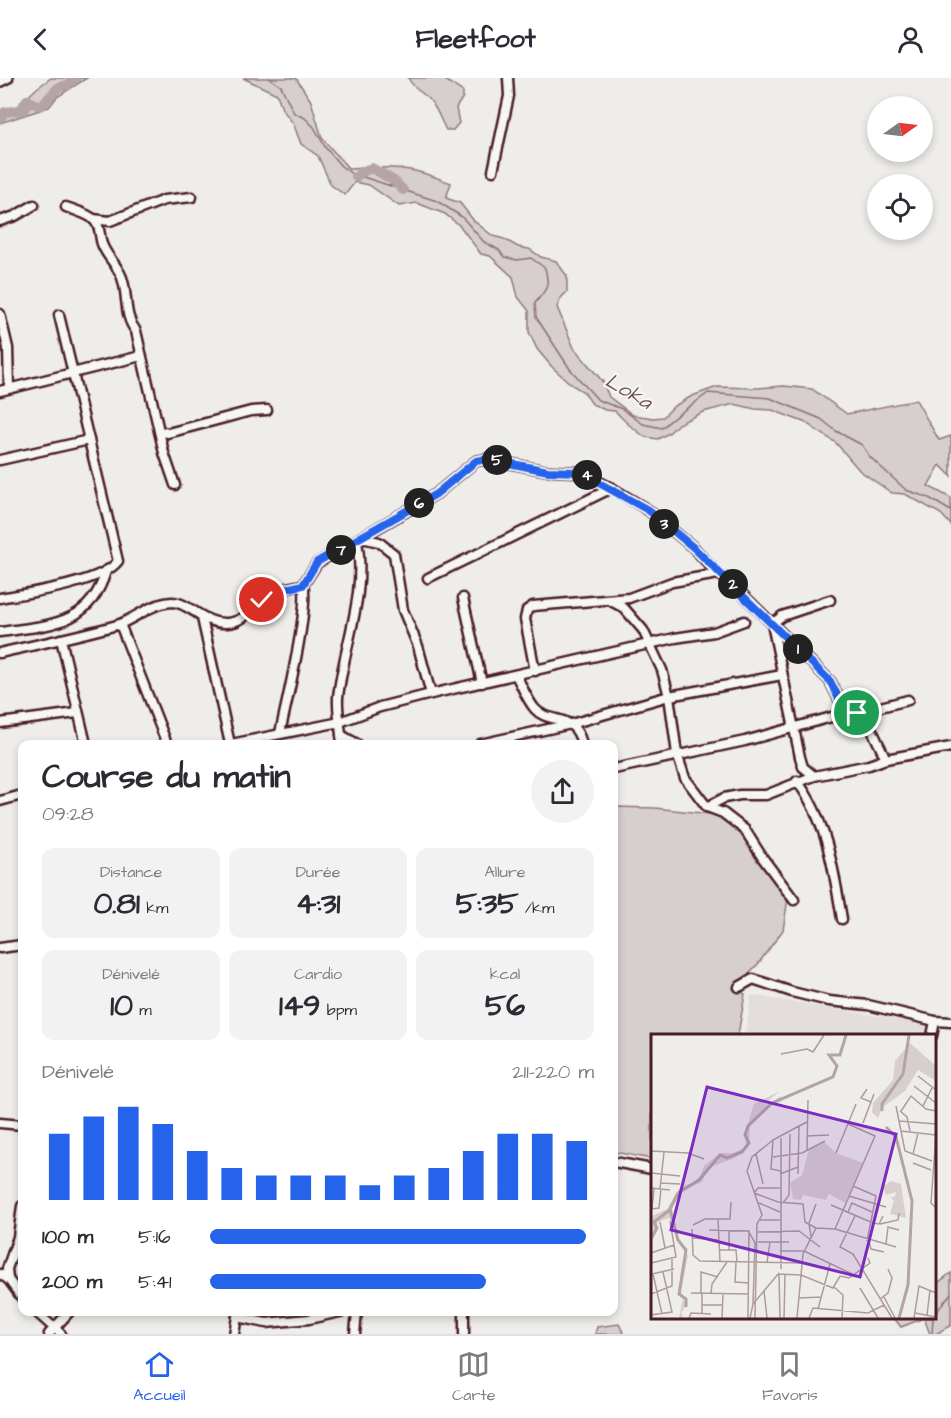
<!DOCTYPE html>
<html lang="fr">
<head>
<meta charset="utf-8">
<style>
	:root { --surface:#fff; --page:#f2f2f3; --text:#2b2b33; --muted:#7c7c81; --line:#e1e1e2; --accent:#2563eb }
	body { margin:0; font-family:"Architects Daughter",sans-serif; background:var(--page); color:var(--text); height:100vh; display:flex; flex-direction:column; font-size:22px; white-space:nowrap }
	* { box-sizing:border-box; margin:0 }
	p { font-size:20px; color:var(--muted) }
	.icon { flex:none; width:33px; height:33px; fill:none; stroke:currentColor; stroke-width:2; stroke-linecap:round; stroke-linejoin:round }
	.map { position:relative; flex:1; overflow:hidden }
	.sheet { position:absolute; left:18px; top:662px; width:600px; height:576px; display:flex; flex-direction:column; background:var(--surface); border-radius:12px; box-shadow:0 3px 9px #0003 }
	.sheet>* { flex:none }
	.needle { width:39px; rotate:76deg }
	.controls { position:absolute; left:867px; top:18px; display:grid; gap:12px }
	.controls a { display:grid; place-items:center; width:66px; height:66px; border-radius:50%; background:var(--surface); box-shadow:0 3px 9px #0003; font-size:30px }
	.pin { position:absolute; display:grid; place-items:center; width:51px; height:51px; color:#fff; margin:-26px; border:3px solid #fff; border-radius:50%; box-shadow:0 2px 6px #0007 }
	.km { position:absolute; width:30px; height:30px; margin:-15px; border-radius:50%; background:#222; color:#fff; font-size:16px; line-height:30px; text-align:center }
	.round { display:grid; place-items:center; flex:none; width:63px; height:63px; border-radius:32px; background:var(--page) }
	.head { display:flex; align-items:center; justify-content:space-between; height:102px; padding:0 24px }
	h1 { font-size:33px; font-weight:800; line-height:45px }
	.stats { display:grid; grid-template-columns:repeat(3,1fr); gap:9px; height:102px; padding:6px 24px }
	.stats div { display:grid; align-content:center; border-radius:12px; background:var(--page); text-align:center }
	.stats b { font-size:30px; font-weight:800 }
	.stats small { font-size:16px; font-weight:400 }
	.stats p { font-size:16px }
	.chart { height:168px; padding:12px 24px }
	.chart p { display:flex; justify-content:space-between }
	.chart svg { width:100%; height:108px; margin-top:6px; stroke:var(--accent); stroke-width:6 }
	ul { padding:0 24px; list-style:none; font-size:20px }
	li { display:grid; grid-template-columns:96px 72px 1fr; align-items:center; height:45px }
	li i { height:15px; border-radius:8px; background:var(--accent) }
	header { display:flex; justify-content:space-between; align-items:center; height:78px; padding:0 24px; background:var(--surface); font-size:27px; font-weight:800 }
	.tab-bar { display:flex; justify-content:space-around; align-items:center; height:84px; border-top:2px solid var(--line); background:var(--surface); font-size:16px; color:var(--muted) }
	.tab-bar a { display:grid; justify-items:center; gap:3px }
	.tab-bar .active { color:var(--accent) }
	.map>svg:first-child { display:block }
	.built { fill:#e3dedc }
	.green { fill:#d7cfce; stroke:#90777c; stroke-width:1.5 }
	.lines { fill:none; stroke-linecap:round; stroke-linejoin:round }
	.stream { stroke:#8a6f74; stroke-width:1.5 }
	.river { stroke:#b4a4a5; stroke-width:10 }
	.minor-casing { stroke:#4a1f2b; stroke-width:13 }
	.minor { stroke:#f6f6f2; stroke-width:8 }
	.route-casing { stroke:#fff; stroke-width:12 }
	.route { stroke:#2563eb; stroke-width:8 }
	.labels { text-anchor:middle; stroke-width:4.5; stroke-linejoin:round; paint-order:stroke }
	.water-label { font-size:21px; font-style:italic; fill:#6f4e56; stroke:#f6f6f2 }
	.inset-river { fill:none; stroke:#b4a4a5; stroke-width:3 }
	.inset-road { fill:none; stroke:#ad9b9e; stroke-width:1.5 }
	.view { fill:#7b2cbf; fill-opacity:0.15; stroke:#7b2cbf; stroke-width:3 }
	.inset-edge { fill:none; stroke:#4a1f2b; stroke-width:3 }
</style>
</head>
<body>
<header><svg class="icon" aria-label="back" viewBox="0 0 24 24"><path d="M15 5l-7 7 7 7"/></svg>Fleetfoot<svg class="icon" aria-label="person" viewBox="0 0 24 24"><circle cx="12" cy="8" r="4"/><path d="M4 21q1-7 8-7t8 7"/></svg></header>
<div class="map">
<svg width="951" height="1256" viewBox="0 0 951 1256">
	<rect width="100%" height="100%" fill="#efedea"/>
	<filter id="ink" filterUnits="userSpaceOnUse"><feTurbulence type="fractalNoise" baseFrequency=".0167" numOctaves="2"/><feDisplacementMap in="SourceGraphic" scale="12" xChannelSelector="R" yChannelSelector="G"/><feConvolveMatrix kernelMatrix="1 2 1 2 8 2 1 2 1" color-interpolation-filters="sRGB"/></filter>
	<g filter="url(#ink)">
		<path class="built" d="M751,917L928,946L926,957H745Z"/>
		<g class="green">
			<path d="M51,0H87L57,19L49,29L0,45V33L18,28L37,10Z"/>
			<path d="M243,0H296L311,23L322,60L349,91C371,90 393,88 415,93C428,96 440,101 451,105L446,120L460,125L474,143L493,158L504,161L518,169L529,171L541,179L556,183L567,198V214L561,220L557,229L574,270L603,304L609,319L633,337L653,340L663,339L674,328L692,318L717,309L757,310L784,308L812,311L847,336L916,322L939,362L951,358V398L940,387L928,408L951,420V447L941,436L905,416L892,415L860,393L836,365L806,345L772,332L755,331L734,326L703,334L678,346L669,355L658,361L645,359L628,346L615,333L605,332L592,326L584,314L572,307L552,289L537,271L529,254V233L518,219L513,199L490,178L481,176L460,148L445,136L417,125L399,128L369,107L355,104L345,117L331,107L318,78L301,66L293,45L282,31L277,16Z"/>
			<path d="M408,0H442L463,14V19L456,30L459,45L453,52H446C441,43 438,33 432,25C424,14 416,14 408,0Z"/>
			<path d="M614,729L655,730L720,737L747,760L765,791L788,820L783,852L758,886L733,911L745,916L738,957L652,958V1081L614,1074Z"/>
			<path d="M951,1195V1247L936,1256H930L924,1240L901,1249L894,1240H934L935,1207Z"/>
			<path d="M619,1246L624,1256H595L597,1249Z"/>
		</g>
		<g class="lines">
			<g class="stream">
				<path d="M269,0L281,8L294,35L305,40L314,49L325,69L341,88L356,99L360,98L437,123L462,139L484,164L499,172L504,179L517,182L531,180L545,190C550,208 547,211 535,225L536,239L570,291L598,322L622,331L643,346L662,350C676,336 693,327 708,315L770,320L821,341L836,353L862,367L870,379L906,412L929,420L951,433"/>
				<path d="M934,1237L951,1215"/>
				<path d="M932,1256L933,1240"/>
			</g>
			<g class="river">
				<path d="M0,40L5,34L24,32L26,29L24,26L27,22L37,27H42L58,10L67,7L76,0"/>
				<path d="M356,99L361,94L372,90L394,103L403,112"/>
			</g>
			<g class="minor-casing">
				<g id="minor">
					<path d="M0,4L8,0"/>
					<path d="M493,93L509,18L508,0"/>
					<path d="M66,129C74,132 85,135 92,140C101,147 99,157 102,166C107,180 120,189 123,203C128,221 124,238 136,253L159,353L168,355L251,333L267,332"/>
					<path d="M93,141L110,143L164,122L192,119"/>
					<path d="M0,143L15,138L34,127"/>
					<path d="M0,236L8,270L9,310"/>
					<path d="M0,313L141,278"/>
					<path d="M159,353L164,375L175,407"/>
					<path d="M0,382L89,362"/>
					<path d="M362,460L379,464L394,476L403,532L418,568L431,616"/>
					<path d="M428,500L612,410"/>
					<path d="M0,520C28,515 102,505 118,483L59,237"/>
					<path d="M463,520L482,605"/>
					<path d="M611,523L624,530L643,552L662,592L669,618L677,676L685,700L707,729L723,735L745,752L762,779L794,822"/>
					<path d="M202,540L230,666"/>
					<path d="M120,546L167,666"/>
					<path d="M0,554C49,547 90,548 106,493"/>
					<path d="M61,561L86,666"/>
					<path d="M0,575C39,566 78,558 117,547C135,541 151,525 172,524C189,524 204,547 227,545C247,544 253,526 267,517C277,511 292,509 303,507L317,485L436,416L476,383L488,381L548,393L579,394L612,410L648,432L694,470L718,496"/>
					<path d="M535,593L525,541L527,532L533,528L629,520L672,504L718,496L729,503L830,603L846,635"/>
					<path d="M516,597C522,608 527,622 535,631C549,647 574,633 582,666"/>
					<path d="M857,635L908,622"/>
					<path d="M0,645L77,635"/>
					<path d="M280,655C286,627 310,528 303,507"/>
					<path d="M341,657L357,666"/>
					<path d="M231,666L340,644L380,629L431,616L675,560L714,554L744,543"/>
					<path d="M342,666C341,651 337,634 338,619C344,567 367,516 357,463"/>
					<path d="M480,666L571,646L669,618L782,597"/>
					<path d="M614,691L745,663L846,635H857L870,648L886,681"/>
					<path d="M814,698L803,689L800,679L772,546L782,538L830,522"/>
					<path d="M797,703C827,742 834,794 842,841"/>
					<path d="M0,723L22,717"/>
					<path d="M707,729L724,720L740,717H766L814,698L869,687L886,681L951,669"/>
					<path d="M0,870L22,867"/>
					<path d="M739,909L753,901L792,914L829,923L868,927L935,943L951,944"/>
					<path d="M932,958L935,943"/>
					<path d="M0,1045L22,1047"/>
					<path d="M614,1084L652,1091"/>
					<path d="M0,1196L8,1201L22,1220"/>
					<path d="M8,1201L7,1191L18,1159L22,1128"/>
					<path d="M35,1233L61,1256"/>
					<path d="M237,1239L266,1245L309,1241L344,1233"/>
					<path d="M49,1256L70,1233"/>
					<path d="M234,1256L238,1233"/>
					<path d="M355,1256L357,1233"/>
					<path d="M464,1256V1233"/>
				</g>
			</g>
			<use href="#minor" class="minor"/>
		</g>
	</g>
	<g class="lines" filter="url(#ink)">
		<g class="route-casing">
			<path id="route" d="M262,522L272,514L303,507L317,484L436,416L476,383L488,381L548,393L579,394L648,432L694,470L830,603L846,635H857"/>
		</g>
		<use href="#route" class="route"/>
	</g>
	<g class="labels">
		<g class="water-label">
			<text transform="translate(629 313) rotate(30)" y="7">Loka</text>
		</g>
	</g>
	<g transform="translate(651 956)">
		<rect width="285" height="285" fill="#efedea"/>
		<path d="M259,9L285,32V47L267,36L254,57L232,73L227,84L221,78L222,69L242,46L244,27ZM129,57L114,69L117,71L130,62L131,67L121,70L99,92L98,112L84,124L57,134L51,148L33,155L21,174L27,204L37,222L30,257L35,272L30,279L33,284H28L32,264L28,260L34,218L25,205V194L18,184L7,188L0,210L1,182L16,175L29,153L47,147L53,132L69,119H82L95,113L94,99L103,70ZM173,108L185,119L212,129L194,169L178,160L175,166L152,161L150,166L142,165L139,149L151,141L158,115ZM240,147L250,150L255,184L239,180L243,167L240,163H244L245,158L235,161L231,153Z" fill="#d7cfce"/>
		<path class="inset-river" d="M231,77V70L252,40L258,1M235,93L245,103L261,167L257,251L248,284M27,159L48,146L69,121L76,124L91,118L98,109L94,101L97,92L121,69L182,43L186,32L178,21H189L195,1M27,159L19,175L27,206L35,216L28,260L35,265V273M0,205L6,194L3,188L20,175"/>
		<path class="inset-road" d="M130,20L156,15L162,18L173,1M267,42L285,56M263,52L285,69M216,55L210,64L220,68M245,72L254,117L262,120M272,72L281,54M249,77L256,83L259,97M250,77L260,62L275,75L285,77M248,87L285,90M212,89L223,60M250,97L285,101M267,99L262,120L281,127M285,100L280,169L285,174M156,102L178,101M156,116L157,66M0,117L37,119L53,125M185,119L205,70M105,120L112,150M122,123L151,119L174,107M262,129L280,136M130,137L120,135L122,106L148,92M0,139L29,142M129,140L147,133M147,140L148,92L156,88M9,149L29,150M202,152L225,162L216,207M0,154L19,156M9,155L13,118M103,159L127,168L152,170L154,188L165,194M103,159L107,154H129M198,162L235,173M108,169L129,178M132,169L138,161L139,100M180,171L222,189L228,190L232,182M0,175L8,174L10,155M1,175L3,154M197,178L201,169L221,178M204,182L189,213L202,220L241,284M67,185L69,228M109,186H129M9,188L14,214M229,190L247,186L248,179M42,191L54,185H79L80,168M41,195L42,221L49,227L151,229M184,195L224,102L197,90M58,196L98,197L97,284M98,198L104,209L102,270M107,198L148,197L169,213M160,203L158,189L165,170M42,204L67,206M107,208H138M218,208L220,215L233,218M235,210L237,193L248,196M68,216H85L86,228M78,216V196M129,217H153L201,240M0,219L23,211M85,228L84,248L98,249M116,228L119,208M0,229L25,223L19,187M130,235V104M1,240L23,235M2,240L11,280M183,253L192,261L191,284M209,254L227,284M113,257L116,284M40,259L97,260M50,259V238L67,243M0,260L21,252V225M60,260L61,250L76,228M233,263L244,284M148,264L170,263M229,265L237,259L241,244L237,235M51,271H71M167,275L179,230M264,279L285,283M51,280V259M0,281L21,278L12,238M276,281L279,256M38,284L40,279L60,280M71,284L72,260M99,284L102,270L128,239M104,284L106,190L111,181L96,137L101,123L122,106M129,284L128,240L150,241L182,254L189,242L198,244L219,229L217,224M133,284L134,240M146,284L152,220L165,194L184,195L245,213M158,284L162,274L217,279L233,271M263,284L268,252L285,259"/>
		<path class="view" d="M56,53L245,100L209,243L20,196Z"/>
		<rect width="285" height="285" class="inset-edge"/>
	</g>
</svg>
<div class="controls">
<a><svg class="needle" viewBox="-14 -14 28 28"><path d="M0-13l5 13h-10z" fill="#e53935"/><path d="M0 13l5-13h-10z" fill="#7c7c81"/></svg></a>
<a><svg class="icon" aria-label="locate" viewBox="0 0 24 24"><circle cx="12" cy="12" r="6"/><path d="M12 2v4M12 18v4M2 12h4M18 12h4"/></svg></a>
</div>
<div class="pin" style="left:857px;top:635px;background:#1e9e55"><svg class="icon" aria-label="arrive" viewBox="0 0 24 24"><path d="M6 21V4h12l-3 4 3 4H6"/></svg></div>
<div class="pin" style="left:262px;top:522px;background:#d93025"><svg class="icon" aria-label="check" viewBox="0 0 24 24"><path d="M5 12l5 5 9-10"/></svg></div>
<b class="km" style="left:798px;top:571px">1</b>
<b class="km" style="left:733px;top:506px">2</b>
<b class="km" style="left:664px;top:446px">3</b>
<b class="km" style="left:587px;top:397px">4</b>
<b class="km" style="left:497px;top:382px">5</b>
<b class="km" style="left:419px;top:425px">6</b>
<b class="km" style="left:341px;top:472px">7</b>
<section class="sheet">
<div class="head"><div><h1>Course du matin</h1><p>09:28</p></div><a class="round"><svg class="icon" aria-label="share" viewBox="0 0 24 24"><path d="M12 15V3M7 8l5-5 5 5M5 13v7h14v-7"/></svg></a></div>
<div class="stats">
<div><p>Distance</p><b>0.81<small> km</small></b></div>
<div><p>Durée</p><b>4:31</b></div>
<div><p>Allure</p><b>5:35<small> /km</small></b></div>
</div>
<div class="stats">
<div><p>Dénivelé</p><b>10<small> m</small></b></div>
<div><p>Cardio</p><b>149<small> bpm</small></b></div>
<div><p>kcal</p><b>56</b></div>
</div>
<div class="chart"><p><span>Dénivelé</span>211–220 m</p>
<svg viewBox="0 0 160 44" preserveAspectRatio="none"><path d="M5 44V17M15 44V10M25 44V6M35 44V13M45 44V24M55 44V31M65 44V34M75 44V34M85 44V34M95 44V38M105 44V34M115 44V31M125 44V24M135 44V17M145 44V17M155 44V20"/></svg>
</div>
<ul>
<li><b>100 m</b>5:16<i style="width:98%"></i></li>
<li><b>200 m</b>5:41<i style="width:72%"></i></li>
</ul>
</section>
</div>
<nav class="tab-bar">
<a class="active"><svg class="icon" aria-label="home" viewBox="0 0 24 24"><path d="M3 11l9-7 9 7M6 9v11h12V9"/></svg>Accueil</a>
<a><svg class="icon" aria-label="map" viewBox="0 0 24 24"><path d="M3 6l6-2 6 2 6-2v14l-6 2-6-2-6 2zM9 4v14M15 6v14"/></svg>Carte</a>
<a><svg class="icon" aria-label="saved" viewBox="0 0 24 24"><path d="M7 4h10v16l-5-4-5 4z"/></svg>Favoris</a>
</nav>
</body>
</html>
